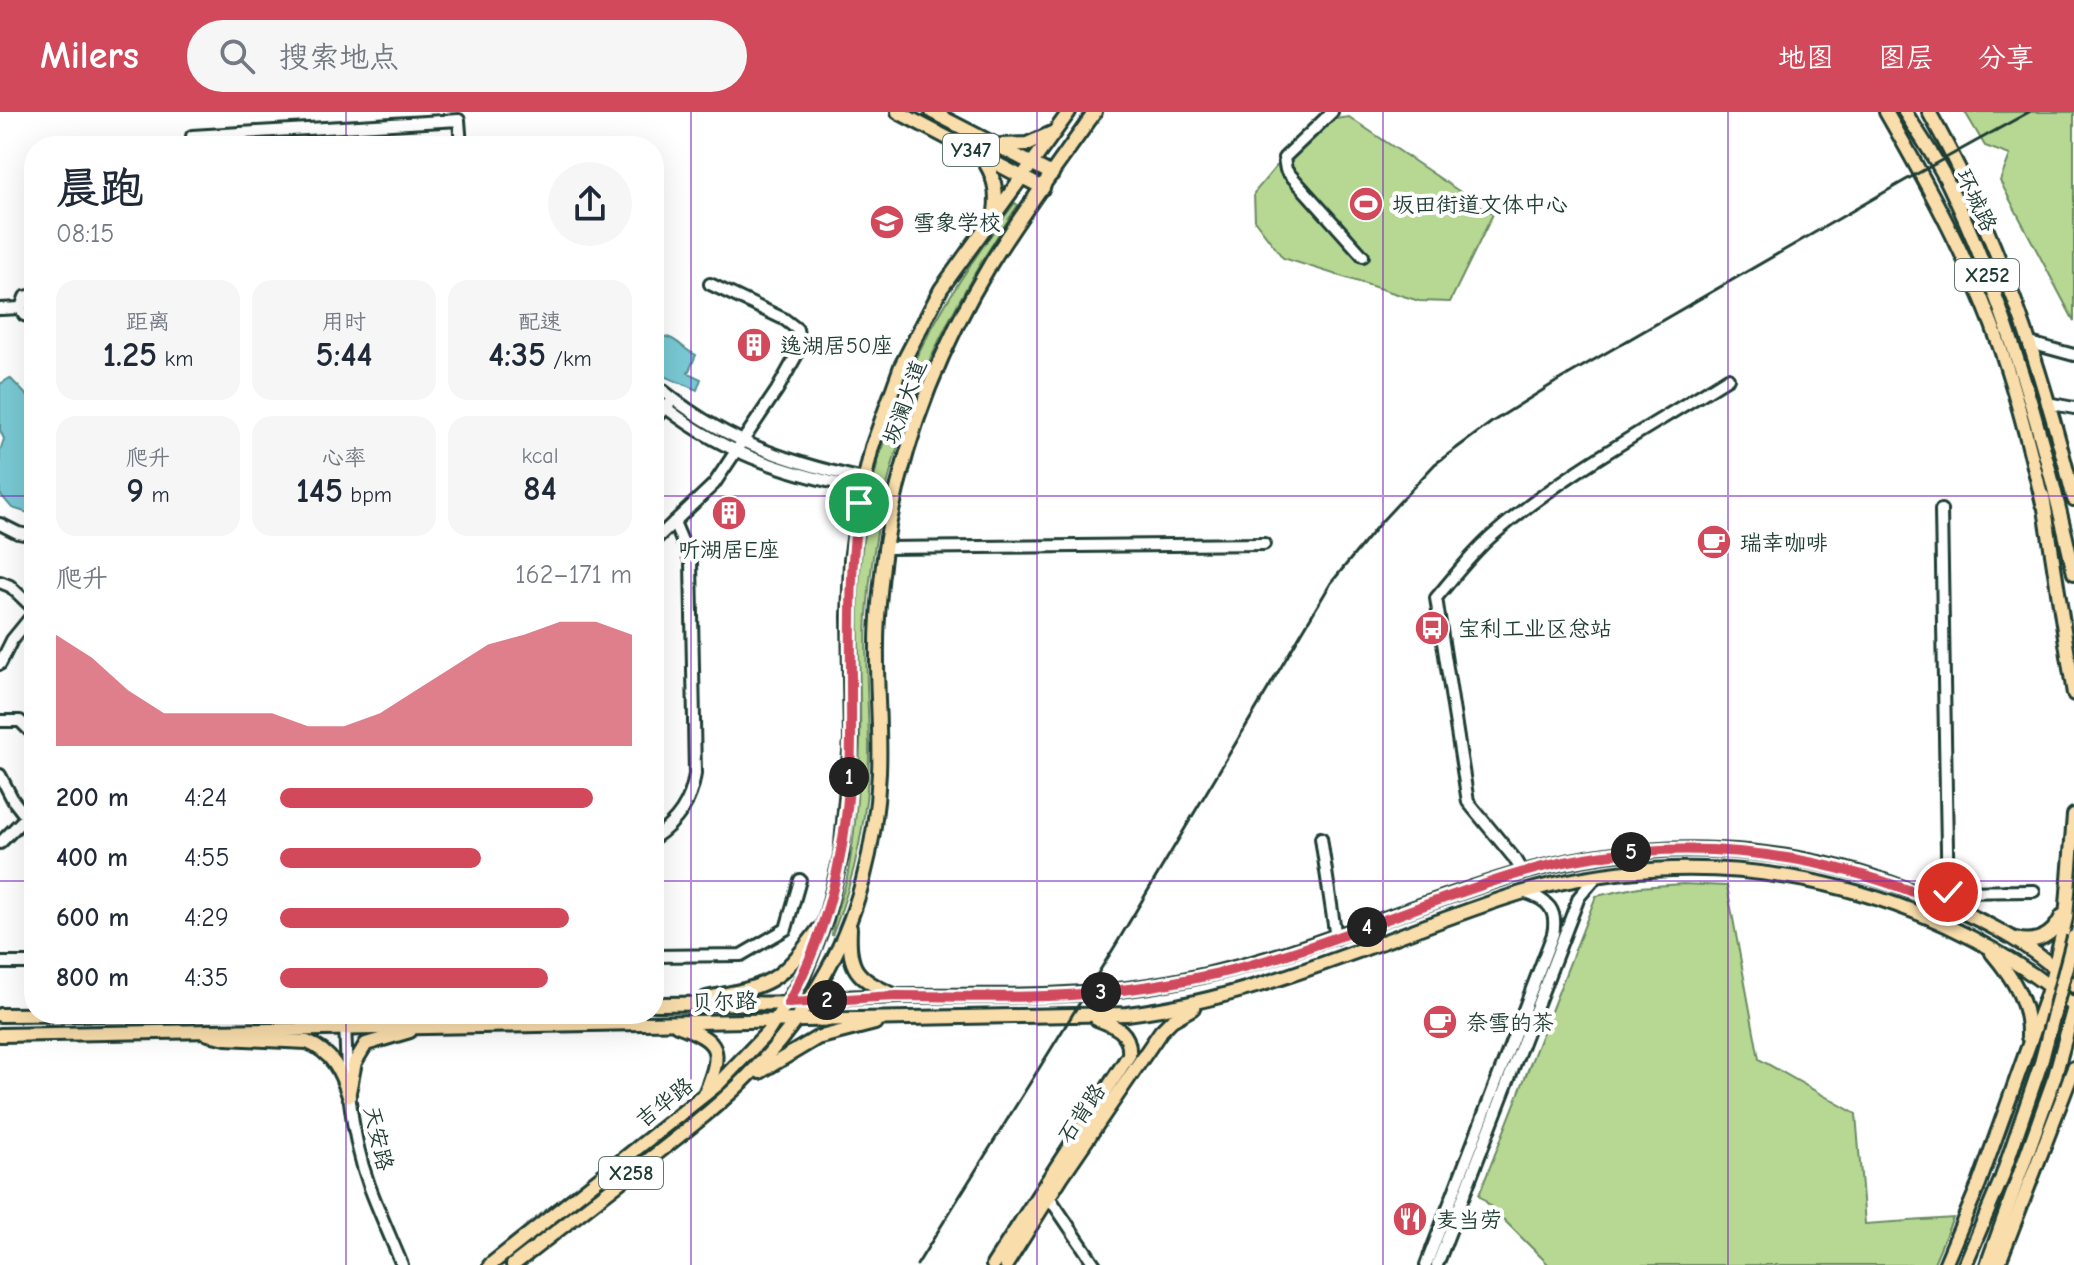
<!DOCTYPE html>
<html lang="zh">
<head>
<meta charset="utf-8">
<style>
	:root { --surface:#fff; --page:#f6f6f7; --text:#1f2937; --muted:#747a83; --accent:#d1495b }
	body { margin:0; font-family:"Comic Neue","LXGW WenKai TC",sans-serif; background:var(--page); color:var(--text); height:100vh; display:flex; flex-direction:column; font-size:30px; white-space:nowrap }
	* { box-sizing:border-box; margin:0 }
	p { font-size:26px; color:var(--muted) }
	.icon { flex:none; width:44px; height:44px; fill:none; stroke:currentColor; stroke-width:2; stroke-linecap:round; stroke-linejoin:round }
	.map { position:relative; flex:1; overflow:hidden }
	.drawer { position:absolute; left:24px; top:24px; width:640px; height:888px; display:flex; flex-direction:column; background:var(--surface); border-radius:32px; box-shadow:0 8px 32px #0002 }
	.drawer>* { flex:none }
	.pin { position:absolute; display:grid; place-items:center; width:68px; height:68px; color:#fff; margin:-34px; border:4px solid #fff; border-radius:50%; box-shadow:0 2px 8px #0007 }
	.km { position:absolute; width:40px; height:40px; margin:-20px; border-radius:50%; background:#222; color:#fff; font-size:22px; line-height:40px; text-align:center }
	.round { display:grid; place-items:center; flex:none; width:84px; height:84px; border-radius:42px; background:var(--page) }
	.summary { display:flex; align-items:center; justify-content:space-between; height:136px; padding:0 32px }
	h1 { font-size:44px; font-weight:800; line-height:60px }
	.metrics { display:grid; grid-template-columns:repeat(3,1fr); gap:12px; height:136px; padding:8px 32px }
	.metrics div { display:grid; align-content:center; border-radius:20px; background:var(--page); text-align:center }
	.metrics b { font-size:34px; font-weight:800 }
	.metrics small { font-size:22px; font-weight:400 }
	.metrics p { font-size:22px }
	.chart { height:224px; padding:16px 32px }
	.chart p { display:flex; justify-content:space-between }
	.chart svg { width:100%; height:144px; margin-top:8px; fill:var(--accent); opacity:.7 }
	ul { padding:0 32px; list-style:none; font-size:26px }
	li { display:grid; grid-template-columns:128px 96px 1fr; align-items:center; height:60px }
	li i { height:20px; border-radius:10px; background:var(--accent) }
	header { display:flex; align-items:center; gap:48px; box-sizing:border-box; height:112px; padding:0 40px; background:var(--accent); color:#fff }
	header strong { font-size:38px }
	nav { display:flex; gap:44px; margin-inline-start:auto; font-size:28px }
	.search { width:560px; height:72px; background:var(--page); display:flex; align-items:center; gap:20px; box-sizing:border-box; padding:0 28px; border-radius:44px; color:var(--muted); font-size:30px }
	.map>svg:first-child { display:block }
	.green { fill:#b6d892; stroke:#6a8a63; stroke-width:2 }
	.water { fill:#79c9d4; stroke:#559194; stroke-width:2 }
	.lines { fill:none; stroke-linecap:round; stroke-linejoin:round }
	.minor-casing { stroke:#1f3d34; stroke-width:16 }
	.major-casing { stroke:#1f3d34; stroke-width:18 }
	.minor { stroke:#fff; stroke-width:10 }
	.major { stroke:#f9ddab; stroke-width:12 }
	.rail { stroke:#1f3d34; stroke-width:3 }
	.major-bridge-casing { stroke:#1f3d34; stroke-width:18; stroke-linecap:butt }
	.major-bridge { stroke:#f9ddab; stroke-width:12 }
	.route-casing { stroke:#fff; stroke-width:16 }
	.route { stroke:#d1495b; stroke-width:10 }
	.grid { fill:none; stroke:#7b2cbf; stroke-width:2; stroke-opacity:0.55 }
	.labels { text-anchor:middle; stroke-width:8; stroke-linejoin:round; paint-order:stroke }
	.shield { fill:#fff; stroke:#627771; stroke-width:2 }
	.shield-label { font-size:20px; font-weight:bold; fill:#1f3d34 }
	.street-label { font-size:22px; fill:#1f3d34; stroke:#fff }
	.poi-label { font-size:22px; fill:#1f3d34; stroke:#fff; text-anchor:start }
</style>
</head>
<body>
<header>
<strong>Milers</strong>
<div class="search"><svg class="icon" aria-label="search" viewBox="0 0 24 24"><circle cx="10" cy="10" r="6"/><path d="M15 15l6 6"/></svg>搜索地点</div>
<nav><a>地图</a><a>图层</a><a>分享</a></nav>
</header>
<div class="map">
<svg width="2074" height="1153" viewBox="0 0 2074 1153">
	<rect width="100%" height="100%" fill="#fff"/>
	<filter id="ink" filterUnits="userSpaceOnUse"><feTurbulence type="fractalNoise" baseFrequency=".0125" numOctaves="2"/><feDisplacementMap in="SourceGraphic" scale="16" xChannelSelector="R" yChannelSelector="G"/><feConvolveMatrix kernelMatrix="1 2 1 2 8 2 1 2 1" color-interpolation-filters="sRGB"/></filter>
	<g filter="url(#ink)">
		<g class="green">
			<path d="M1965,0H2074V209L2000,69L2010,43L1985,34Z"/>
			<path d="M1349,5L1493,102L1450,190L1419,189L1283,146L1255,109L1254,81L1313,10Z"/>
			<path d="M1015,91L1018,93C932,218 877,349 867,502C864,548 869,594 869,641C868,704 855,765 832,824C832,807 843,784 847,766C854,731 857,694 859,658C863,598 857,537 859,477C866,323 923,210 1015,91Z"/>
			<path d="M1683,772L1727,774L1759,947L1856,1002L1865,1112L1953,1106L1933,1153H1549L1479,1083L1596,784L1639,775Z"/>
		</g>
		<g class="water">
			<path d="M659,224C677,224 681,237 696,243L688,261L701,267L697,278L654,260V235Z"/>
			<path d="M10,266L34,291V323L30,338L34,348V403L12,396L0,382V339L4,327L0,318V272Z"/>
		</g>
		<g class="lines">
			<g class="minor-casing">
				<g id="minor">
					<path d="M1332,0L1284,46L1286,58L1363,144"/>
					<path d="M192,34V24L459,8L461,34"/>
					<path d="M34,183L25,185L21,196L24,203L34,206"/>
					<path d="M0,197L21,196"/>
					<path d="M2030,231L2074,243"/>
					<path d="M654,271C719,327 782,349 864,367"/>
					<path d="M654,286C717,340 783,360 862,377"/>
					<path d="M2047,291L2074,296"/>
					<path d="M654,307L669,292"/>
					<path d="M1941,398L1948,794"/>
					<path d="M0,412L18,421L34,424"/>
					<path d="M654,429L714,372L742,330L777,278L800,237L797,217L784,207L710,172"/>
					<path d="M885,436L1264,432"/>
					<path d="M0,470L10,474L34,497"/>
					<path d="M0,552L12,528L34,501"/>
					<path d="M0,609H20L34,623"/>
					<path d="M0,663L13,688L34,715"/>
					<path d="M654,726C677,710 691,691 695,662L691,450L674,410"/>
					<path d="M1321,726L1336,826"/>
					<path d="M0,731L26,705"/>
					<path d="M1523,761L1514,746L1468,690L1436,486C1454,465 1472,441 1493,423C1564,361 1649,316 1728,266"/>
					<path d="M1948,780L2034,779"/>
					<path d="M654,844L741,843L786,817L800,768"/>
					<path d="M0,851H34"/>
					<path d="M345,902C346,960 349,1018 369,1073C379,1100 391,1126 402,1153"/>
					<path d="M1049,1085L1095,1153"/>
					<path d="M1426,1153L1553,822C1558,798 1548,788 1526,781"/>
					<path d="M1437,1153L1579,785L1597,764"/>
				</g>
			</g>
			<g class="major-casing">
				<g id="major">
					<path d="M898,0L1043,76"/>
					<path d="M932,0L1052,62"/>
					<path d="M1886,0C1929,75 1973,155 2001,238C2018,288 2031,340 2043,392"/>
					<path d="M1905,0C1920,24 1937,48 1949,73C2007,194 2045,330 2074,461"/>
					<path d="M1929,0C1997,121 2041,253 2074,387"/>
					<path d="M1001,33L1027,32L1052,21"/>
					<path d="M982,46C994,62 998,80 995,100"/>
					<path d="M2043,384L2074,582"/>
					<path d="M850,816C848,858 856,866 894,883"/>
					<path d="M2016,827C2037,832 2053,824 2062,804"/>
					<path d="M1992,841C2013,866 2029,890 2028,925"/>
					<path d="M706,886C770,874 779,871 818,818"/>
					<path d="M654,892C703,891 753,892 802,891C814,890 826,887 839,886C858,885 878,885 898,884C982,883 1066,887 1149,874C1284,854 1396,796 1524,760C1651,725 1786,730 1909,778C1967,800 2031,829 2074,874"/>
					<path d="M0,903L140,902"/>
					<path d="M677,913C721,929 723,938 705,982"/>
					<path d="M208,922L226,926L307,930C332,940 341,959 349,984"/>
					<path d="M0,923L1127,902C1260,886 1382,826 1508,785C1699,723 1920,765 2074,894"/>
					<path d="M760,960L817,926L875,911"/>
					<path d="M349,980L355,950L366,932L410,919"/>
					<path d="M490,1153L718,972L767,921L803,865L826,806L841,744L851,628L849,505L851,448L859,391L872,335L901,254L941,177L1069,0"/>
					<path d="M513,1153C556,1120 599,1086 642,1053C718,994 772,953 821,869C858,807 876,733 879,661C881,618 876,575 877,532C877,500 881,468 885,437C901,336 938,239 991,151C1023,99 1060,50 1095,0"/>
					<path d="M993,1153L1129,943C1131,920 1116,914 1097,907"/>
					<path d="M1006,1153L1062,1064L1161,919L1172,908L1193,896"/>
					<path d="M1945,1153L1979,1072L2050,874L2066,806L2074,703"/>
					<path d="M1965,1153L2001,1068"/>
					<path d="M1987,1153L2055,964L2074,895"/>
					<path d="M1998,1153L2074,956"/>
				</g>
			</g>
			<use href="#minor" class="minor"/>
			<use href="#major" class="major"/>
			<path class="rail" d="M917,1153L1115,834L1331,471L1380,411L1435,352L1492,310L1559,268L1904,69L2029,0"/>
			<g class="major-bridge-casing">
				<path id="major-bridge" d="M2001,1068L2041,951L2074,825"/>
			</g>
			<use href="#major-bridge" class="major-bridge"/>
		</g>
	</g>
	<g class="lines" filter="url(#ink)">
		<g class="route-casing">
			<path id="route" d="M859,391C847,471 852,547 851,627C850,719 834,810 788,891C824,890 860,885 897,884C947,884 997,886 1047,884C1103,882 1160,874 1215,862C1321,838 1419,790 1524,760C1666,720 1813,735 1948,794V780"/>
		</g>
		<use href="#route" class="route"/>
	</g>
	<path class="grid" d="M346,0V34M691,0V1153M1037,0V1153M1383,0V1153M1728,0V1153M0,384H34M654,384H2074M0,769H34M654,769H2074M346,902V1153"/>
	<defs>
		<g id="stadium-disc" transform="scale(1.8)"><circle r="9.5" fill="#d1495b" stroke="#fff"/><path d="M0-5a6.5 5 0 1 0 0 10a6.5 5 0 1 0 0-10ZM-3.5-1.8h7v3.6h-7Z" fill="#fff"/></g>
		<g id="school-disc" transform="scale(1.8)"><circle r="9.5" fill="#d1495b" stroke="#fff"/><path d="M0-5L7-2L0 1L-7-2ZM-4 1L0 2.5L4 1V4Q0 6-4 4Z" fill="#fff"/></g>
		<g id="building-disc" transform="scale(1.8)"><circle r="9.5" fill="#d1495b" stroke="#fff"/><path d="M-4-6H4V6H1V3H-1V6H-4ZM-2.5-4.3h1.7v1.8h-1.7ZM.8-4.3h1.7v1.8H.8ZM-2.5-1h1.7V.8h-1.7ZM.8-1h1.7V.8H.8Z" fill="#fff"/></g>
		<g id="cafe-disc" transform="scale(1.8)"><circle r="9.5" fill="#d1495b" stroke="#fff"/><path d="M-5.5-4.5H6V0H3Q3 3.5 0 3.5H-2.5Q-5.5 3.5-5.5 0ZM3-3.2v2h1.7v-2ZM-6 4.5H4V6H-6Z" fill="#fff"/></g>
		<g id="bus-disc" transform="scale(1.8)"><circle r="9.5" fill="#d1495b" stroke="#fff"/><path d="M-5-6H5V4H4V6H2V4H-2V6H-4V4H-5ZM-3.5-4V0h7V-4ZM-3.5 1.2v1.5H-2V1.2ZM2 1.2v1.5H3.5V1.2Z" fill="#fff"/></g>
		<g id="restaurant-disc" transform="scale(1.8)"><circle r="9.5" fill="#d1495b" stroke="#fff"/><path d="M-5-6h1v4h1v-4h1v4h1v-4h1v5L-1.5 .5V6h-2V.5L-5-1ZM5-6V6H3V1.5H1.5Q1.5-4 5-6Z" fill="#fff"/></g>
	</defs>
	<g fill-rule="evenodd">
		<use href="#stadium-disc" x="1366" y="92"/>
		<use href="#school-disc" x="887" y="110"/>
		<use href="#building-disc" x="754" y="233"/>
		<use href="#building-disc" x="729" y="401"/>
		<use href="#cafe-disc" x="1714" y="430"/>
		<use href="#bus-disc" x="1432" y="516"/>
		<use href="#cafe-disc" x="1440" y="910"/>
		<use href="#restaurant-disc" x="1410" y="1107"/>
	</g>
	<g class="labels">
		<g class="shield">
			<rect x="943" y="22" width="56" height="32" rx="6"/>
			<rect x="1955" y="147" width="64" height="32" rx="6"/>
			<rect x="599" y="1045" width="64" height="32" rx="6"/>
		</g>
		<g class="shield-label">
			<text x="971" y="45">Y347</text>
			<text x="1987" y="170">X252</text>
			<text x="631" y="1068">X258</text>
		</g>
		<g class="street-label">
			<text transform="translate(1977 88) rotate(65)" y="8">环城路</text>
			<text transform="translate(904 290) rotate(-70)" y="8">坂澜大道</text>
			<text transform="translate(724 889) rotate(-2)" y="8">贝尔路</text>
			<text transform="translate(664 990) rotate(-38)" y="8">吉华路</text>
			<text transform="translate(1081 1001) rotate(-56)" y="8">石背路</text>
			<text transform="translate(379 1026) rotate(77)" y="8">天安路</text>
		</g>
		<g class="poi-label">
			<text x="1392" y="100">坂田街道文体中心</text>
			<text x="913" y="118">雪象学校</text>
			<text x="780" y="241">逸湖居50座</text>
			<text x="1740" y="438">瑞幸咖啡</text>
			<text x="729" y="445" text-anchor="middle">听湖居E座</text>
			<text x="1458" y="524">宝利工业区总站</text>
			<text x="1466" y="918">奈雪的茶</text>
			<text x="1436" y="1115">麦当劳</text>
		</g>
	</g>
</svg>
<div class="pin" style="left:859px;top:391px;background:#1e9e55"><svg class="icon" aria-label="arrive" viewBox="0 0 24 24"><path d="M6 21V4h12l-3 4 3 4H6"/></svg></div>
<div class="pin" style="left:1948px;top:780px;background:#d93025"><svg class="icon" aria-label="check" viewBox="0 0 24 24"><path d="M5 12l5 5 9-10"/></svg></div>
<b class="km" style="left:849px;top:665px">1</b>
<b class="km" style="left:827px;top:888px">2</b>
<b class="km" style="left:1101px;top:880px">3</b>
<b class="km" style="left:1367px;top:815px">4</b>
<b class="km" style="left:1631px;top:740px">5</b>
<section class="drawer">
<div class="summary"><div><h1>晨跑</h1><p>08:15</p></div><a class="round"><svg class="icon" aria-label="share" viewBox="0 0 24 24"><path d="M12 15V3M7 8l5-5 5 5M5 13v7h14v-7"/></svg></a></div>
<div class="metrics">
<div><p>距离</p><b>1.25<small> km</small></b></div>
<div><p>用时</p><b>5:44</b></div>
<div><p>配速</p><b>4:35<small> /km</small></b></div>
</div>
<div class="metrics">
<div><p>爬升</p><b>9<small> m</small></b></div>
<div><p>心率</p><b>145<small> bpm</small></b></div>
<div><p>kcal</p><b>84</b></div>
</div>
<div class="chart"><p><span>爬升</span>162–171 m</p>
<svg viewBox="0 0 160 44" preserveAspectRatio="none"><path d="M0 44V10L10 17L20 27L30 34L40 34L50 34L60 34L70 38L80 38L90 34L100 27L110 20L120 13L130 10L140 6L150 6L160 10V44z"/></svg>
</div>
<ul>
<li><b>200 m</b>4:24<i style="width:89%"></i></li>
<li><b>400 m</b>4:55<i style="width:57%"></i></li>
<li><b>600 m</b>4:29<i style="width:82%"></i></li>
<li><b>800 m</b>4:35<i style="width:76%"></i></li>
</ul>
</section>
</div>
</body>
</html>
